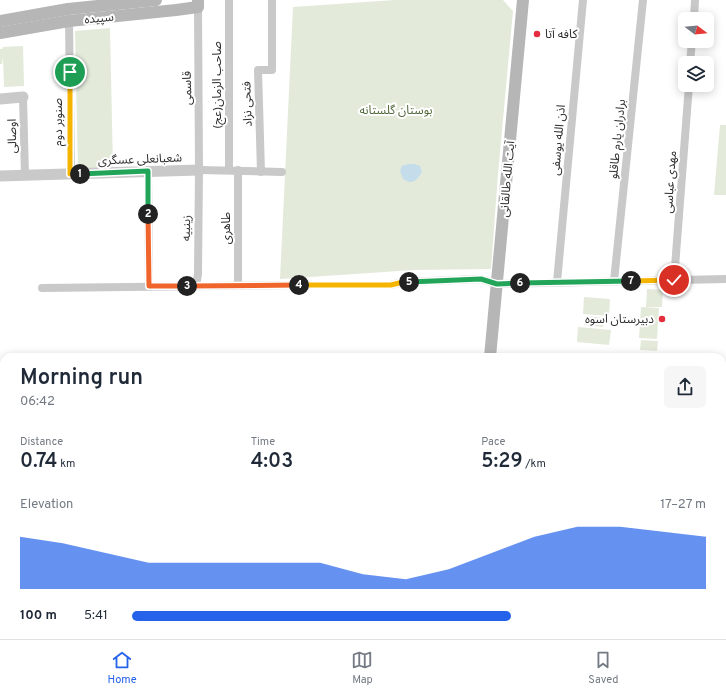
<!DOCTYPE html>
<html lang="en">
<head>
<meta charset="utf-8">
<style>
	:root { --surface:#fff; --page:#f6f6f7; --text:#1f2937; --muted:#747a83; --line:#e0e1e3; --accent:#2563eb }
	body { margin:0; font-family:Overpass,"Noto Sans Arabic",sans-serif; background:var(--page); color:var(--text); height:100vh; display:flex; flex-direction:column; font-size:15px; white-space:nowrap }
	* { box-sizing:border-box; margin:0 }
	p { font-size:13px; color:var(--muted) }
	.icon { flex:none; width:22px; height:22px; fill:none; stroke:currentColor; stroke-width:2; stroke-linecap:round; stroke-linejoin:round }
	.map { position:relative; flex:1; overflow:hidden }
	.sheet { position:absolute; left:0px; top:353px; width:726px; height:286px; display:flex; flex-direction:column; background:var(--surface); border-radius:12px 12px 0 0; box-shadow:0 2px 10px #0003 }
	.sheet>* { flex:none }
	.needle { width:26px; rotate:106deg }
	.controls { position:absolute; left:678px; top:12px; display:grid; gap:8px }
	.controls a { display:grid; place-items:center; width:36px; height:36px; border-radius:6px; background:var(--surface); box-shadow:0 2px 10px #0003; font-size:20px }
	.pin { position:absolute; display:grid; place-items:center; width:34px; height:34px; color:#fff; margin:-17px; border:2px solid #fff; border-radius:50%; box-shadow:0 1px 4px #0007 }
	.km { position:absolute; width:20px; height:20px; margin:-10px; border-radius:50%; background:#222; color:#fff; font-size:11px; line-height:20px; text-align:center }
	.round { display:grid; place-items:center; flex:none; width:42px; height:42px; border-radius:6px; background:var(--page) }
	.headline { display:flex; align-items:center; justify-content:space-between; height:68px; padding:0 20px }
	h1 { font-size:22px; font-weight:600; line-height:30px }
	.stats { display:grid; grid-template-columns:repeat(3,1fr); gap:6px; height:68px; padding:4px 20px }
	.stats div { display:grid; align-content:center }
	.stats b { font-size:20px; font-weight:600 }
	.stats small { font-size:11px; font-weight:400 }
	.stats p { font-size:11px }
	.chart { height:112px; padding:8px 20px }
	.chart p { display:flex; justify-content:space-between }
	.chart svg { width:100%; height:72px; margin-top:4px; fill:var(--accent); opacity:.7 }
	ul { padding:0 20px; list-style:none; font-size:13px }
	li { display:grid; grid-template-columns:64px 48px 1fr; align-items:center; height:30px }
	li i { height:10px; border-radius:5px; background:var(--accent) }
	.dock { display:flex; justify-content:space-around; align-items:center; height:56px; border-top:1px solid var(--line); background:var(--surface); font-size:11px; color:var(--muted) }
	.dock a { display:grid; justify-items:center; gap:2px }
	.dock .selected { color:var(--accent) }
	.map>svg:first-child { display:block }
	.green { fill:#e3eada }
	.water { fill:#c5ddeb }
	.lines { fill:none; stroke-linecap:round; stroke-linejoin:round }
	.minor { stroke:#c9c9c9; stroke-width:8 }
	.tertiary { stroke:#c9c9c9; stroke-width:11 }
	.secondary { stroke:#b6b6b6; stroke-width:12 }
	.trunk { stroke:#9c9c9c; stroke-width:14 }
	.split-1-casing { stroke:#fff; stroke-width:8 }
	.split-2-casing { stroke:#fff; stroke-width:8 }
	.split-3-casing { stroke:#fff; stroke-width:8 }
	.split-4-casing { stroke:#fff; stroke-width:8 }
	.split-5-casing { stroke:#fff; stroke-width:8 }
	.split-6-casing { stroke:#fff; stroke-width:8 }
	.split-7-casing { stroke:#fff; stroke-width:8 }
	.split-8-casing { stroke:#fff; stroke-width:8 }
	.split-1 { stroke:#f5b400; stroke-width:5 }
	.split-2 { stroke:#22a559; stroke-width:5 }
	.split-3 { stroke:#f0652b; stroke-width:5 }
	.split-4 { stroke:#f0652b; stroke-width:5 }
	.split-5 { stroke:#f5b400; stroke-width:5 }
	.split-6 { stroke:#22a559; stroke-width:5 }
	.split-7 { stroke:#22a559; stroke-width:5 }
	.split-8 { stroke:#f5b400; stroke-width:5 }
	.poi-dot { fill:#e42e40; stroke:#fff; stroke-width:1.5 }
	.labels { text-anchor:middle; stroke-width:4; stroke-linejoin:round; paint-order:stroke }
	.street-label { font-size:12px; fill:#2c2c2c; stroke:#fff }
	.poi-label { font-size:12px; fill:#2c2c2c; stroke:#fff; text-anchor:start }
	.park-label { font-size:12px; fill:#51683a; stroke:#fff }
</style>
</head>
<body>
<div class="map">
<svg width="726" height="639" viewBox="0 0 726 639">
	<rect width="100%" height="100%" fill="#fff"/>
	<g class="green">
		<path d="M395,0H503L513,11L498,174L491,269L414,270L280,279L293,7Z"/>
		<path d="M110,28L113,170L78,172L75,31Z"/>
		<path d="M23,46L24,86L4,87L3,57L2,64H0V49H2L3,47Z"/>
		<path d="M720,125H726V195H714Z"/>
		<path d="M647,289L663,290L662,307H646Z"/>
		<path d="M584,297L610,299L609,316L583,314Z"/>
		<path d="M641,307L659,308L657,339L639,338Z"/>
		<path d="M585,316L605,318L603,327L584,325Z"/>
		<path d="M578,327L611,330L609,345L577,342Z"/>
		<path d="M641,340L658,341L657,351L640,350Z"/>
		<rect x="722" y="429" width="4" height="27"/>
	</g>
	<path class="water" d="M408,164H415L420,166L422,172C419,177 415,183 409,182C408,182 403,179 403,179L400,171L402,166Z"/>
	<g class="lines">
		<g class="minor">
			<path d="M229,0V170"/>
			<path d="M694,19L695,0"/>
			<path d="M69,21L71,175"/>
			<path d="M690,63L692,41"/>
			<path d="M23,97L25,176"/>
			<path d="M199,170L282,172"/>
			<path d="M148,171L149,286"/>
			<path d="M261,172L258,70H272V0"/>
			<path d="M674,280L689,85"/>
			<path d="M614,281L643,0"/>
			<path d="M557,282L583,0"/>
			<path d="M238,285V170"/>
			<path d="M196,286L198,274L199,170L198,7"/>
			<path d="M42,288L296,285H391L403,282L481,279L497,284L726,279"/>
			<path d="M188,639V635"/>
			<path d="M257,639V635"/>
			<path d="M333,639V635"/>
		</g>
		<g class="tertiary">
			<path d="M0,99L23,97"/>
			<path d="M0,176L199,170"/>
			<path d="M19,639L20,635"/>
			<path d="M131,639V635"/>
		</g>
		<g class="secondary">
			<path d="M0,21L68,9L156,0"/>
			<path d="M0,33L69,21L176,10L198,7V0"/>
			<path d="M490,357L523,0"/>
			<path d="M722,541H726"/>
			<path d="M0,571H4"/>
			<path d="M0,625H4"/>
			<path d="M690,639V635"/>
			<path d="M699,639V635"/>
		</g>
		<g class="trunk">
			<path d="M722,551H726"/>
			<path d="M722,580H726"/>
			<path d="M0,588H4"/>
			<path d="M0,611H4"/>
		</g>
	</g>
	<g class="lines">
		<g class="split-1-casing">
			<path id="split-1" d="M70,72V174H80"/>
		</g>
		<g class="split-2-casing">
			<path id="split-2" d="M80,174L148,171V214"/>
		</g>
		<g class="split-3-casing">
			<path id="split-3" d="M148,214L149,286H187"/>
		</g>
		<g class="split-4-casing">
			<path id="split-4" d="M187,286L299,285"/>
		</g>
		<g class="split-5-casing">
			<path id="split-5" d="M299,285H391L403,282H409"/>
		</g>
		<g class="split-6-casing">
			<path id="split-6" d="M409,282L481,279L497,284L520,283"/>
		</g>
		<g class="split-7-casing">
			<path id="split-7" d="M520,283L631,281"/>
		</g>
		<g class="split-8-casing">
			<path id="split-8" d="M631,281L674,280"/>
		</g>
		<use href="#split-1" class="split-1"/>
		<use href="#split-2" class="split-2"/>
		<use href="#split-3" class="split-3"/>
		<use href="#split-4" class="split-4"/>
		<use href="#split-5" class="split-5"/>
		<use href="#split-6" class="split-6"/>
		<use href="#split-7" class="split-7"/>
		<use href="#split-8" class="split-8"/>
	</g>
	<g class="poi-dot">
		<circle cx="537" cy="34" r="4"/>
		<circle cx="662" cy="319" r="4"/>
	</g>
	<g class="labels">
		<g class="street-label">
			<text transform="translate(99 18) rotate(-6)" y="4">سپیده</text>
			<text transform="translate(217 85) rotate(-90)" y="4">صاحب الزمان(عج)</text>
			<text transform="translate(187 88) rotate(-91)" y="4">قاسمی</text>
			<text transform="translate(247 104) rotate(-92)" y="4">فتحی نزاد</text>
			<text transform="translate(58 122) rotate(-90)" y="4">صنوبر دوم</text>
			<text transform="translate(12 136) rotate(-91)" y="4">اوصالی</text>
			<text transform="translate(617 139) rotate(-84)" y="4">برادران یارم طاقلو</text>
			<text transform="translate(558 140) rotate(-85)" y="4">اذن الله یوسفی</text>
			<text transform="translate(140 159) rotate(-2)" y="4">شعبانعلی عسگری</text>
			<text transform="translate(507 179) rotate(-85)" y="4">آیت الله طالقانی</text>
			<text transform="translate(670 182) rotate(-86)" y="4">مهدی عباسی</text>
			<text transform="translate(186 228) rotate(-89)" y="4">زینبیه</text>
			<text transform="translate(226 228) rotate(-90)" y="4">طاهری</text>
		</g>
		<g class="poi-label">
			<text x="545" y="38">کافه آتا</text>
			<text x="654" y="323" text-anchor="end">دبیرستان اسوه</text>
		</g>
		<g class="park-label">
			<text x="396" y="114">بوستان گلستانه</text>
		</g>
	</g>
</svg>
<div class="controls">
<a><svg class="needle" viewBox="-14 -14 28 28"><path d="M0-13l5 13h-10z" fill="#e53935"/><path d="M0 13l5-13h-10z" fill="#747a83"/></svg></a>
<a><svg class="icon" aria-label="layers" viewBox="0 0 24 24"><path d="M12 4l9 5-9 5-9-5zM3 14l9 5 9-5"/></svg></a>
</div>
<div class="pin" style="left:70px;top:72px;background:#1e9e55"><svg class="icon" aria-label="arrive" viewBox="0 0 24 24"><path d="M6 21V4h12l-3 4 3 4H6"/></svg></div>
<div class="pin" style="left:674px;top:280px;background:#d93025"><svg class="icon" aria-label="check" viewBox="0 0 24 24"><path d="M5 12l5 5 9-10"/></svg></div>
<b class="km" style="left:80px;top:174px">1</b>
<b class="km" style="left:148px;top:214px">2</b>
<b class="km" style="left:187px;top:286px">3</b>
<b class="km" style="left:299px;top:285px">4</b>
<b class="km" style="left:409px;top:282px">5</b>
<b class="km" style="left:520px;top:283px">6</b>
<b class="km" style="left:631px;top:281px">7</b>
<section class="sheet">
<div class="headline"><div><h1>Morning run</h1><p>06:42</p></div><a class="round"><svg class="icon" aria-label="share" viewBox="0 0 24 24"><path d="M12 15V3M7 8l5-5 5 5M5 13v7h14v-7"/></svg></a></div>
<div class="stats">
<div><p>Distance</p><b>0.74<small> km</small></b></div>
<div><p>Time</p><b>4:03</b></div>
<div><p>Pace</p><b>5:29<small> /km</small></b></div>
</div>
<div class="chart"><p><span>Elevation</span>17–27 m</p>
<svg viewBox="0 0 160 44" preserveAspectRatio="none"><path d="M0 44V12L10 16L20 22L30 28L40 28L50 28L60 28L70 28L80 35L90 38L100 32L110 22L120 12L130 6L140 6L150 9L160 12V44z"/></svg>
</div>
<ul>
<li><b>100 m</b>5:41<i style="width:66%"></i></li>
</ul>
</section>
</div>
<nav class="dock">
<a class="selected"><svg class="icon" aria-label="home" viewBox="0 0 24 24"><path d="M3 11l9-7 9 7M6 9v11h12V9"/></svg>Home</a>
<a><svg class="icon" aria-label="map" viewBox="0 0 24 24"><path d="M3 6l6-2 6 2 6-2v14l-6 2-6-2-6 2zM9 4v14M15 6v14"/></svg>Map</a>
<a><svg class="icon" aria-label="saved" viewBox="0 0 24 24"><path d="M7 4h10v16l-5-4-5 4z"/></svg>Saved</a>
</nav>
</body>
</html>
